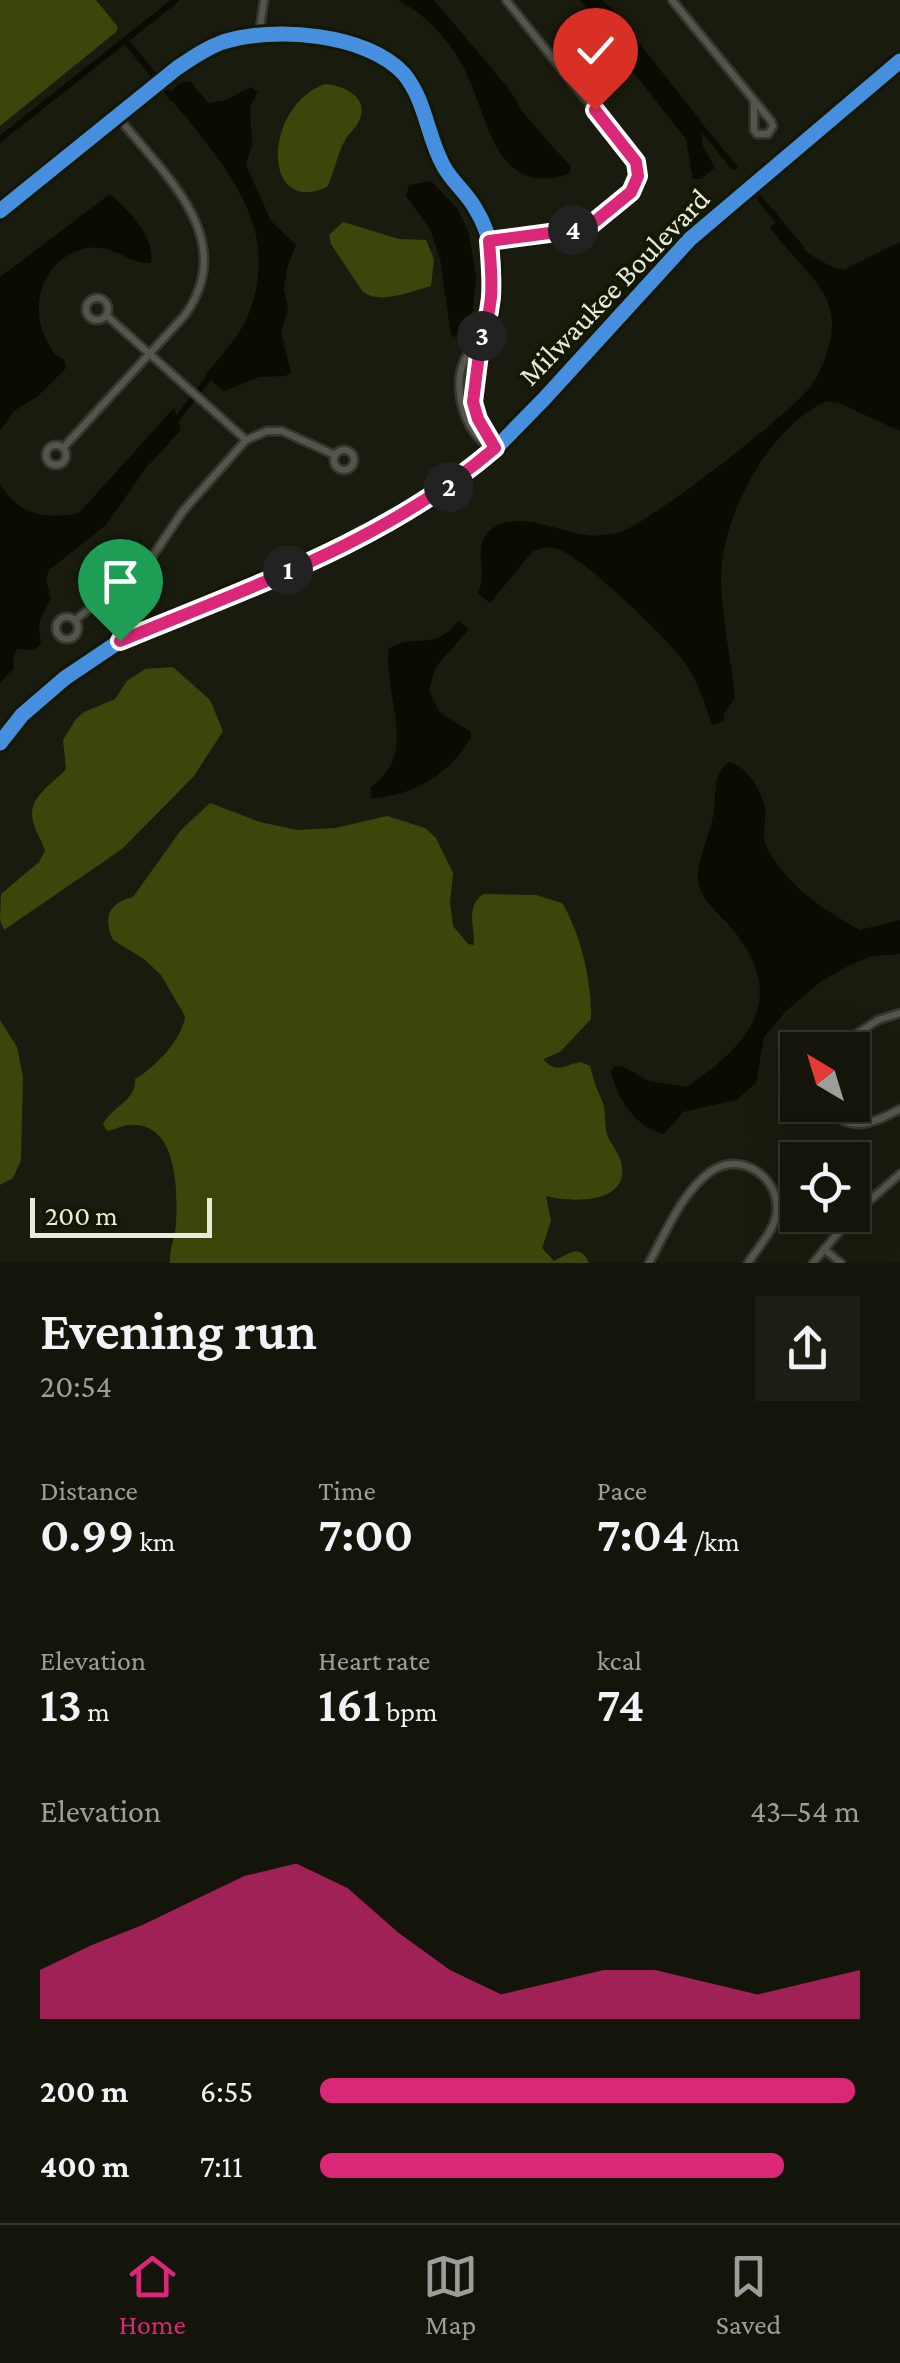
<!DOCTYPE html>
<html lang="en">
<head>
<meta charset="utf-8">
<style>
	:root { --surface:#13140a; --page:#1c1d13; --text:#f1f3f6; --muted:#9d9e9c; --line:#32332b; --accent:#db2777 }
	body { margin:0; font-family:"Crimson Pro",serif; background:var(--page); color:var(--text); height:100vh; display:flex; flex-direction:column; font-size:38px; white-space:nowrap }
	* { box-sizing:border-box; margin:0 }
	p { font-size:32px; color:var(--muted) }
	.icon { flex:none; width:55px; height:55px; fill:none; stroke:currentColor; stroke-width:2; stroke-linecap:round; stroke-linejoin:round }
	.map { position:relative; height:1263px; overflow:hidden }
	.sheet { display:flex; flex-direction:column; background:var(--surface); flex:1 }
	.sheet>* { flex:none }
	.needle { width:65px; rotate:322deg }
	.controls { position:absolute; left:780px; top:1032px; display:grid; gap:20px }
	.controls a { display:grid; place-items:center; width:90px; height:90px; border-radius:0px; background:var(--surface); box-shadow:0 10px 40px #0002,0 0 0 2px var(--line); font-size:50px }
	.scale { position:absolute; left:30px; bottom:25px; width:182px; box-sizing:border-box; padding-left:10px; border:5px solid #e8ebdc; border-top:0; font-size:28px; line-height:35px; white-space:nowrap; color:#e8ebdc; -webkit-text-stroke:8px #141702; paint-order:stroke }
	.pin { position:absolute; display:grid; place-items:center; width:85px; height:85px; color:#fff; margin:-102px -42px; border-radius:50% 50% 50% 0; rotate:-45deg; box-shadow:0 0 10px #0007 }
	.pin .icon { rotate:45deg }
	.km { position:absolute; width:50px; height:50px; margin:-25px; border-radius:50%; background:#222; color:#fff; font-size:28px; line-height:50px; text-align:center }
	.round { display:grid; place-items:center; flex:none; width:105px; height:105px; border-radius:0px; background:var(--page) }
	.overview { display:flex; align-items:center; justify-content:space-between; height:170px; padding:0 40px }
	h1 { font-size:55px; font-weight:600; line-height:75px }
	.stats { display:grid; grid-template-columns:repeat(3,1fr); gap:15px; height:170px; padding:10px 40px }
	.stats div { display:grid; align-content:center }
	.stats b { font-size:50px; font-weight:600 }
	.stats small { font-size:28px; font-weight:400 }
	.stats p { font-size:28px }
	.chart { height:280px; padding:20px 40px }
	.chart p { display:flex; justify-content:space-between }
	.chart svg { width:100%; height:180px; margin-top:10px; fill:var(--accent); opacity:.7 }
	ul { padding:0 40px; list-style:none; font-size:32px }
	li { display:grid; grid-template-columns:160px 120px 1fr; align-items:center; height:75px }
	li i { height:25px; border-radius:12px; background:var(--accent) }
	.dock { display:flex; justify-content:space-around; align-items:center; height:140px; border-top:2px solid var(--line); background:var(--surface); font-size:28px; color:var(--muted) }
	.dock a { display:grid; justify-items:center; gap:5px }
	.dock .on { color:var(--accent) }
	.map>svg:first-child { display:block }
	.green { fill:#3e450b }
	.water { fill:#0a0b01 }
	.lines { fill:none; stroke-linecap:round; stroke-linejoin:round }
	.canal { stroke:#0a0b01; stroke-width:6 }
	.minor-casing { stroke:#36372e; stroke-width:11 }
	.minor { stroke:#54564c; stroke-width:6 }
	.cycleway-casing { stroke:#141702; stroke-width:21 }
	.cycleway { stroke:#468fdf; stroke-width:15 }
	.route-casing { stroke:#fff; stroke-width:20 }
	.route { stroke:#db2777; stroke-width:12 }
	.labels { text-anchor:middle; stroke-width:8; stroke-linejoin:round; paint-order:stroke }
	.street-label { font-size:30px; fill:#e8ebdc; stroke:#141702 }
</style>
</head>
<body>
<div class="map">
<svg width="900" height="1263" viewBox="0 0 900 1263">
	<rect width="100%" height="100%" fill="#191b0e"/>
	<g class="green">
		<path d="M0,0H96L118,27L116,32L0,126Z"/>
		<path d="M325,84C344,85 372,98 358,123C354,130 348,134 344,142C337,156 334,172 327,187C262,217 262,107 325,84Z"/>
		<path d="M343,222L399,239L426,240L434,259L431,286C410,291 382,305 363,292L331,244L329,235Z"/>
		<path d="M173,667L210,700L223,731L194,776L122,849L4,930L0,920L1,894L39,862L45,851C42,840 35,831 33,821C27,797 53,784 66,769L63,740L76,719L84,712L115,699L127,681L145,669Z"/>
		<path d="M210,803L260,822L297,830L335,828L387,816L425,828L436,838L453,873L450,903L453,926L468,944L474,945C475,926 465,908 483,894L536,895L562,903C581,934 592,983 591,1019L560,1052L543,1059C556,1074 563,1066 580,1062L590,1066C593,1080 598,1091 603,1103C606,1113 604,1124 607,1134C610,1144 619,1152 621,1162C632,1204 572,1203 546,1196L551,1221L542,1248L554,1261C568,1254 580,1243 589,1263H170C169,1249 175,1238 176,1224C178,1191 178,1121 129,1125C122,1125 114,1130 107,1131L103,1124C114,1105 137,1100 135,1079C155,1068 183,1038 185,1016L161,975L144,959L113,940C103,917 108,903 133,897L181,830Z"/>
		<path d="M0,1020L17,1047L23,1077L21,1160L13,1178L0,1185Z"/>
	</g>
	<g class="water">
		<path d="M398,0H434L508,88L524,114L571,167L569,174C499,197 490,128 470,81C456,47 430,17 398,0Z"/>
		<path d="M580,0H602L612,9L700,120L703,146L715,168L701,179H693L686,139L630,68L614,40Z"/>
		<path d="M190,81L208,103L226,100L251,87L258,92L250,107L252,145L246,165L271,221L296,245L287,268L284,289L288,308L281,332L291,373L285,376L259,377L224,391L205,375C219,358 238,338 247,318C286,226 221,162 168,95L180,83Z"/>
		<path d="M431,181L457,208L469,234L476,277L472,319L457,338L451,335L440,259L430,229L406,196L409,185Z"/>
		<path d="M110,194C128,211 155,235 151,263C126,264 113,242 83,249C41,260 28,309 48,343C53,352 54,355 64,359L66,368L38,396L14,411L0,431V277Z"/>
		<path d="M778,220C797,244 814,263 844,270L900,242V431L839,403L827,401C768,427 720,518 721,581C722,620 731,659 735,697L723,715L724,721L712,725C706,706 699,685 688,667C672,642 581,554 555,548C546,546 540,548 532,552L490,603L478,593C490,570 467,541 498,525C524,513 560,532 587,535C596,537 608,534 617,533C644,528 795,410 811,386C823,370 833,341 832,321C830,283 789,257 770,227Z"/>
		<path d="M174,408L181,430L146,468L105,526L49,570L46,578L51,600C40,616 37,623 41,643L34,650L17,649L13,656L14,668L0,683V483C16,515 47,520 79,513Z"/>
		<path d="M458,621L469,629L435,668L429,691L440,713L470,731L471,737C453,773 411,797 371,798V787C421,752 382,695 389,649C411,632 435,653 458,621Z"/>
		<path d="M729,762C747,766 763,792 765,810C766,823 761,836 767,848C787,886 823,910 860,930L900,920V954L871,956L846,967L820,982L785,1012L764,1037L756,1083L736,1100L683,1112L664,1134C635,1127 618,1099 611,1072L614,1066L623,1067L649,1081L687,1087C747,1045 789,1002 735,932C725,919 708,907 701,891C691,872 711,834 714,811C717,793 712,774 729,762Z"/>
	</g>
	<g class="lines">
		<g class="canal">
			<path d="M125,40L172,98"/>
			<path d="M696,121L734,167"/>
			<path d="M0,139L176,0"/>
			<path d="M760,199L801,248"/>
			<path d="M176,420L211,375"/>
		</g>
		<g class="minor-casing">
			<g id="minor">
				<path d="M672,0L771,121L773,126L768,134H757L754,130V103"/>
				<path d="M259,35L264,0"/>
				<path d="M0,211L177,68C192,58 206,48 223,42C273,26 367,33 404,74C426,101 427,136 443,165C451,181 466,192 475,208C500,247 499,307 476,346"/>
				<path d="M489,241L576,230L595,224L636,185L638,169L628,152L506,0"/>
				<circle cx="97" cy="309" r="11"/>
				<path d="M106,315L246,440"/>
				<path d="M488,440L482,441C459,421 448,367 476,346L479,354L473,384V403L478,419L495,448"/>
				<circle cx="56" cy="455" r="10"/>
				<path d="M63,448L185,315C240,238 163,174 118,117"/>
				<circle cx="344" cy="460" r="10"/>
				<circle cx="67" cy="628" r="11"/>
				<path d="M75,620L148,563L183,511L246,440L267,431H282L335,455"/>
				<path d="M0,743L22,715L65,678L120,641L370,534L453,484L501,443L544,399L690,239L900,61"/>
				<path d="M832,1050L878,1020L900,1013"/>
				<path d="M825,1105C848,1135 872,1124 900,1109"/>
				<path d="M824,1249L841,1263"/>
				<path d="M649,1263C665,1234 682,1192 710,1172C741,1149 783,1179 776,1216C772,1233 757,1249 748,1263"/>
				<path d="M813,1263L853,1215L900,1174"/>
			</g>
		</g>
		<use href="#minor" class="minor"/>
		<g class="cycleway-casing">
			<g id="cycleway">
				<path d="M0,211L177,68C192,58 206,48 223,42C273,26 367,33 404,74C426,101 427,136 443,165C451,181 466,192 475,208C500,247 499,307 476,346"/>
				<path d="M0,743L22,715L65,678L120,641L370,534L453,484L501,443L544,399L690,239L900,61"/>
			</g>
		</g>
		<use href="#cycleway" class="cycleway"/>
	</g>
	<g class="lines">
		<g class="route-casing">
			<path id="route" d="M120,641C250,587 387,541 495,448L478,419L473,402L479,354L476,346C496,311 492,280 489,241L587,228L631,192L638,176L636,162L595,110"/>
		</g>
		<use href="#route" class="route"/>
	</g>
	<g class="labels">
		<g class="street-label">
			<text transform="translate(614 287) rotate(-46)" y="10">Milwaukee Boulevard</text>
		</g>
	</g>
</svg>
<div class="controls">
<a><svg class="needle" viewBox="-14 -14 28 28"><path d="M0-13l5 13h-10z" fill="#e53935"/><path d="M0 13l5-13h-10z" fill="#9d9e9c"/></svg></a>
<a><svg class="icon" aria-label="locate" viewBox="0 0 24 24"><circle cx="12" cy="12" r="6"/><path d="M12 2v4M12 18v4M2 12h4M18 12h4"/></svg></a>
</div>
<div class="scale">200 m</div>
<div class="pin" style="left:120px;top:641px;background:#1e9e55"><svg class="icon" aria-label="arrive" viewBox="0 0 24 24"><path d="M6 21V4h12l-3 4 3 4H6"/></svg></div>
<div class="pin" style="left:595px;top:110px;background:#d93025"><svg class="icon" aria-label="check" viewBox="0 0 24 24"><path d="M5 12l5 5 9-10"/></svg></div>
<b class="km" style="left:288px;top:570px">1</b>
<b class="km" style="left:449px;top:487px">2</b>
<b class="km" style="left:482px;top:336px">3</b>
<b class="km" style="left:573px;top:230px">4</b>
</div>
<section class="sheet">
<div class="overview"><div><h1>Evening run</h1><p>20:54</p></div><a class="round"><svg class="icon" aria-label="share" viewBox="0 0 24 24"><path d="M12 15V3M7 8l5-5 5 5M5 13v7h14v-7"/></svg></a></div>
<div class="stats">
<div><p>Distance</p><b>0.99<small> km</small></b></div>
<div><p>Time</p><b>7:00</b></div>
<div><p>Pace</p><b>7:04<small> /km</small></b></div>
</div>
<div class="stats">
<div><p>Elevation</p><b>13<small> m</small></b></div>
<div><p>Heart rate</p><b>161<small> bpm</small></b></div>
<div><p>kcal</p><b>74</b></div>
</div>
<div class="chart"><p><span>Elevation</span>43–54 m</p>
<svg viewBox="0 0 160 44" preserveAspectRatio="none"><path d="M0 44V32L10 26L20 21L30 15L40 9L50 6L60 12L70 23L80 32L90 38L100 35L110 32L120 32L130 35L140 38L150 35L160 32V44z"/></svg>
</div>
<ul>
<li><b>200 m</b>6:55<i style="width:99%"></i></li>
<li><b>400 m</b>7:11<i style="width:86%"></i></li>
</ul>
</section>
<nav class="dock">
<a class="on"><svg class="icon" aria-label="home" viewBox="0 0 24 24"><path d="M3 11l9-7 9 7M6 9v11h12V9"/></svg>Home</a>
<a><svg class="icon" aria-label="map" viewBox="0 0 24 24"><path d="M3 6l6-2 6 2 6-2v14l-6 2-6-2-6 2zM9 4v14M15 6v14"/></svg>Map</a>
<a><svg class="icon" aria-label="saved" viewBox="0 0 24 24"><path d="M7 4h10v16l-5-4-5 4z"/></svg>Saved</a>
</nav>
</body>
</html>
